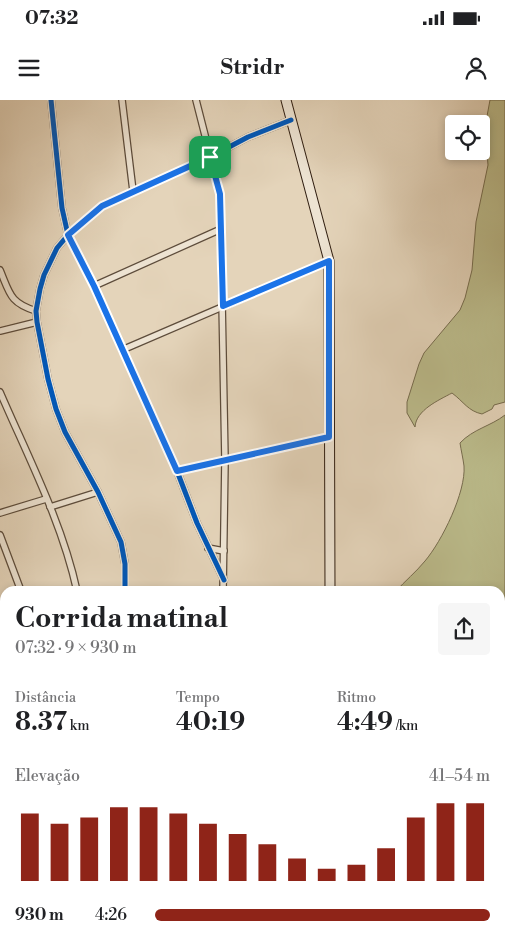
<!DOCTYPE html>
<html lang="pt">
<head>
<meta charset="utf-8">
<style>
	:root { --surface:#fff; --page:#f6f6f6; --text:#202124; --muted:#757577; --accent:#8f2418 }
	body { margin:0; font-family:"Libre Bodoni",serif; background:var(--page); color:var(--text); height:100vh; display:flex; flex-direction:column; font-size:19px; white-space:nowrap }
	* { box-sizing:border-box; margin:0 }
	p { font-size:16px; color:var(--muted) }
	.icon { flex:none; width:28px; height:28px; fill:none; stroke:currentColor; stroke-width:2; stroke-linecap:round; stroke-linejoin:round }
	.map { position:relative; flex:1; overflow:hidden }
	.side { position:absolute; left:0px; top:486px; width:505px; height:359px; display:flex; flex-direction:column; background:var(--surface); border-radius:15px 15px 0 0; box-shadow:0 2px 8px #0003 }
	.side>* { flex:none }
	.fabs { position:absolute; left:445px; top:15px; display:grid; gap:10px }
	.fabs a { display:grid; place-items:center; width:45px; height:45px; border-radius:5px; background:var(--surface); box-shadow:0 2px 8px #0003; font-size:25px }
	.pin { position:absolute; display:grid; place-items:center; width:42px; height:42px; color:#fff; margin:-21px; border-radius:10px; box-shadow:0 2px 8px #0006 }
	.round { display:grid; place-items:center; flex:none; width:52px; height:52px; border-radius:5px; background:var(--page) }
	.summary { display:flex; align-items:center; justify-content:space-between; height:85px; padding:0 15px }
	h1 { font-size:28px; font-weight:800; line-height:38px }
	.figures { display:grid; grid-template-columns:repeat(3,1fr); gap:8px; height:85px; padding:5px 15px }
	.figures div { display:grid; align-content:center }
	.figures b { font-size:25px; font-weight:800 }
	.figures small { font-size:14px; font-weight:400 }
	.figures p { font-size:14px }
	.chart { height:140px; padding:10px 15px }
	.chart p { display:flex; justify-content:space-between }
	.chart svg { width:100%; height:90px; margin-top:5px; stroke:var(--accent); stroke-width:6 }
	ul { padding:0 15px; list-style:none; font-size:16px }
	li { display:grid; grid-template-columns:80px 60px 1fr; align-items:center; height:38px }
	li i { height:12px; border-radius:6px; background:var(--accent) }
	.status { display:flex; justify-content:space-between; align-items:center; height:35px; padding:0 25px; background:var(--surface); direction:ltr }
	.status svg { height:14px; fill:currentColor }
	header { display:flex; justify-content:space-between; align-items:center; height:65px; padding:0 15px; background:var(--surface); font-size:22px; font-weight:800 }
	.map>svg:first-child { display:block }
	.green { fill:#bbbb8b; stroke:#766c4e }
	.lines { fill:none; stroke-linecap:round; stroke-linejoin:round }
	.minor-casing { stroke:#5d4c3b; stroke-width:8 }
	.tertiary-casing { stroke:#5d4c3b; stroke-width:9 }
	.secondary-casing { stroke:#301e11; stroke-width:11 }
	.motorway-casing { stroke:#301e11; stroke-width:13 }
	.minor { stroke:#ede3d2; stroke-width:5.5 }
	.tertiary { stroke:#ede3d2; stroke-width:8 }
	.secondary { stroke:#ede3d2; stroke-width:9 }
	.motorway { stroke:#e2ba7d; stroke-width:11 }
	.cycleway-casing { stroke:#ede3d2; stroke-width:8 }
	.cycleway { stroke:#0057b8; stroke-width:5 }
	.route-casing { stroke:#fff; stroke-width:10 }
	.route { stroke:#1a73e8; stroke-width:6 }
</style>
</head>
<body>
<div class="status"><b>07:32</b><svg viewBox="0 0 49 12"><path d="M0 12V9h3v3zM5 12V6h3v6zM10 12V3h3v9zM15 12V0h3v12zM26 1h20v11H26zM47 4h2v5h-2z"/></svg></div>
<header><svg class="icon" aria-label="menu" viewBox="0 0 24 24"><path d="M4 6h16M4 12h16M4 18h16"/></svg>Stridr<svg class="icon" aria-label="person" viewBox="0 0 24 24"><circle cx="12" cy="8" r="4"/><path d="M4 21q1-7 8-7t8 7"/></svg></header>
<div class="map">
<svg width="505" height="844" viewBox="0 0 505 844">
	<rect width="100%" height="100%" fill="#e4d4ba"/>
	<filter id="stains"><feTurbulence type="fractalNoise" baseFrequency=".004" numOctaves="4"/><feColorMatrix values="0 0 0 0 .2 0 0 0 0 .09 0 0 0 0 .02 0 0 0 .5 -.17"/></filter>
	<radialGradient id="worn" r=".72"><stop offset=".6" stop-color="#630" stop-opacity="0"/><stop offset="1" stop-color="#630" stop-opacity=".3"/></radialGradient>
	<g class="green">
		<path d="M490,0H505V302L494,305L492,309L482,314C468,311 464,302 452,293C439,300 416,310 415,327L407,313V302L419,264L424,253L460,210L465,198L472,170L476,122L488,65L485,27Z"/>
		<path d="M505,315V514L500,523V491H396C405,481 416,472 425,461C442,441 466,392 464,366C463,358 461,350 460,343C473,329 491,326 505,315Z"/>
	</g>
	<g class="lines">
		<g class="minor-casing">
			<g id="minor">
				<path d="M51,0L62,108L68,135L94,186L177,371L197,423L224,480"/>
				<path d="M122,0L133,91"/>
				<path d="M196,0L220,94L225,360L223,491"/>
				<path d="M0,170C10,194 10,203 36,211"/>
				<path d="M94,186L221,129"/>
				<path d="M0,231L37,222"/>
				<path d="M122,250L329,161"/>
				<path d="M0,292C28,357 62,422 77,491"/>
				<path d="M177,371L329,337"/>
				<path d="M50,407L98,392"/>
				<path d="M0,413L46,399"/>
				<path d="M0,435L21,491"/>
				<path d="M208,448L224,451"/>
				<path d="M125,491V464L121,442L98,392L65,332L56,309L48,279L37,222L36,211L40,189L44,175L57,148L68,135L102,106L210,57L248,37L291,20"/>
				<path d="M0,739L5,727"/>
				<path d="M0,814L5,809"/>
			</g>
		</g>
		<g class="tertiary-casing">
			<g id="tertiary">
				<path d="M500,827L505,821"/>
				<path d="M0,831L5,830"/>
				<path d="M486,844L490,840"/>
			</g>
		</g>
		<g class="secondary-casing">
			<g id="secondary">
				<path d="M286,0L329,161L330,491"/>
				<path d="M328,840L330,844"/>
			</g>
		</g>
		<g class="motorway-casing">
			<g id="motorway">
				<path d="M500,706L505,700"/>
				<path d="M500,741L505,734"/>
				<path d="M385,844L389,840"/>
				<path d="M415,844L418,840"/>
			</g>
		</g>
		<use href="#minor" class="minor"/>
		<use href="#tertiary" class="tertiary"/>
		<use href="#secondary" class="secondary"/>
		<use href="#motorway" class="motorway"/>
		<g class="cycleway-casing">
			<g id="cycleway">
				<path d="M51,0L62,108L68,135L94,186L177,371L197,423L224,480"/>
				<path d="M125,491V464L121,442L98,392L65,332L56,309L48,279L37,222L36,211L40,189L44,175L57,148L68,135L102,106L210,57L248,37L291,20"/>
			</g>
		</g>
		<use href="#cycleway" class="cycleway"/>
	</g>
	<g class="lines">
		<g class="route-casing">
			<path id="route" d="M210,57L220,94L223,206L329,161V337L177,371L94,186L68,135L102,106Z"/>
		</g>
		<use href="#route" class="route"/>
	</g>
	<rect width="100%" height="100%" filter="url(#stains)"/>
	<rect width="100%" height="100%" fill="url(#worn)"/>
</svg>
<div class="fabs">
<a><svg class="icon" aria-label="locate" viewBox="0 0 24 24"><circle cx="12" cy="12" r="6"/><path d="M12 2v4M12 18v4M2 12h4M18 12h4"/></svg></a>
</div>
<div class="pin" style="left:210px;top:57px;background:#1e9e55"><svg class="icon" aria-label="arrive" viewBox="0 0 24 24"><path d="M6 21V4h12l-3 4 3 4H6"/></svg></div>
<section class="side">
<div class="summary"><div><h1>Corrida matinal</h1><p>07:32 · 9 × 930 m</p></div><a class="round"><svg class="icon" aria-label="share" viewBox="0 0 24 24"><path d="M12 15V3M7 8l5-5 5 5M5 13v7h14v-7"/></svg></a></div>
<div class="figures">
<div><p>Distância</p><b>8.37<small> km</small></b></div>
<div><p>Tempo</p><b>40:19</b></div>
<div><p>Ritmo</p><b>4:49<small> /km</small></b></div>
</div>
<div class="chart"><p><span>Elevação</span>41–54 m</p>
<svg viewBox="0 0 160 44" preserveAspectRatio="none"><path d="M5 44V11M15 44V16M25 44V13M35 44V8M45 44V8M55 44V11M65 44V16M75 44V21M85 44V26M95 44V33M105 44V38M115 44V36M125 44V28M135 44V13M145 44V6M155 44V6"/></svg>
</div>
<ul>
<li><b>930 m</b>4:26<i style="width:100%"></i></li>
</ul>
</section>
</div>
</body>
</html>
